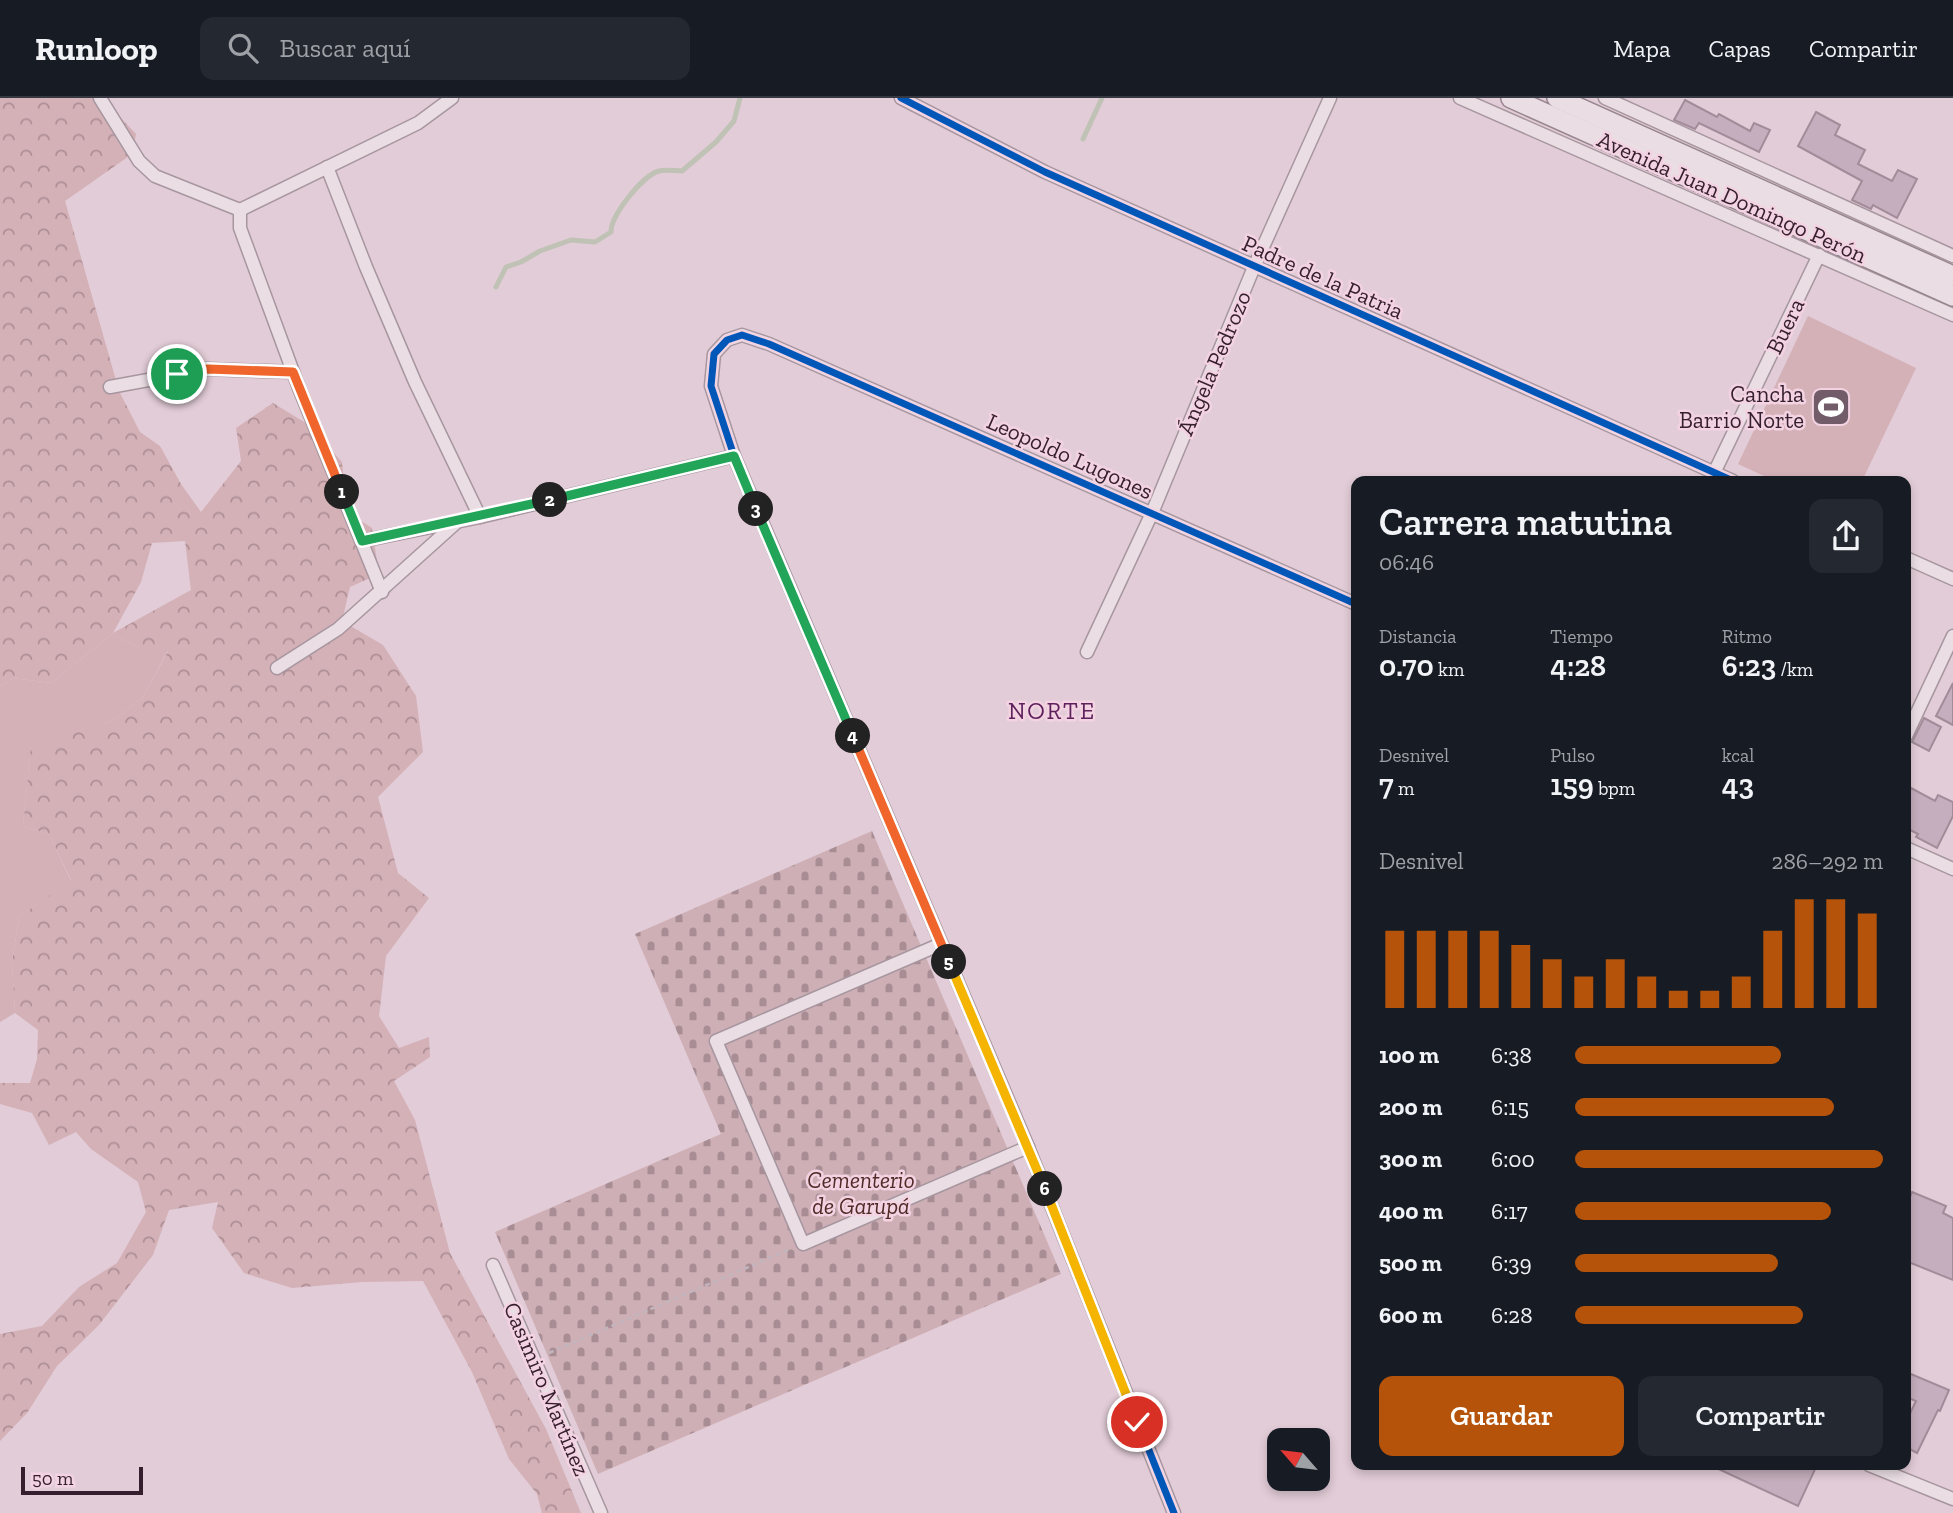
<!DOCTYPE html>
<html lang="es">
<head>
<meta charset="utf-8">
<style>
	:root { --surface:#171b24; --page:#242831; --text:#f1f3f6; --muted:#9ea1a6; --line:#363941; --accent:#b45309 }
	body { margin:0; font-family:"Zilla Slab",serif; background:var(--page); color:var(--text); height:100vh; display:flex; flex-direction:column; font-size:26px; white-space:nowrap }
	* { box-sizing:border-box; margin:0 }
	p { font-size:23px; color:var(--muted) }
	.icon { flex:none; width:38px; height:38px; fill:none; stroke:currentColor; stroke-width:2; stroke-linecap:round; stroke-linejoin:round }
	.map { position:relative; flex:1; overflow:hidden }
	.side { position:absolute; left:1351px; top:378px; width:560px; height:994px; display:flex; flex-direction:column; background:var(--surface); border-radius:14px; box-shadow:0 4px 10px #0003 }
	.side>* { flex:none }
	.needle { width:46px; rotate:298deg }
	.fabs { position:absolute; left:1267px; top:1330px; display:grid; gap:14px }
	.fabs a { display:grid; place-items:center; width:63px; height:63px; border-radius:14px; background:var(--surface); box-shadow:0 4px 10px #0003; font-size:35px }
	.scale { position:absolute; left:21px; bottom:18px; width:122px; box-sizing:border-box; padding-left:7px; border:4px solid #351f2e; border-top:0; font-size:19px; line-height:24px; white-space:nowrap; color:#351f2e; -webkit-text-stroke:5px #f3d3e2; paint-order:stroke }
	.pin { position:absolute; display:grid; place-items:center; width:60px; height:60px; color:#fff; margin:-30px; border:4px solid #fff; border-radius:50%; box-shadow:0 2px 7px #0007 }
	.km { position:absolute; width:35px; height:35px; margin:-18px; border-radius:50%; background:#222; color:#fff; font-size:19px; line-height:35px; text-align:center }
	.round { display:grid; place-items:center; flex:none; width:74px; height:74px; border-radius:14px; background:var(--page) }
	.headline { display:flex; align-items:center; justify-content:space-between; height:119px; padding:0 28px }
	h1 { font-size:38px; font-weight:600; line-height:52px }
	.stats { display:grid; grid-template-columns:repeat(3,1fr); gap:10px; height:119px; padding:7px 28px }
	.stats div { display:grid; align-content:center }
	.stats b { font-size:30px; font-weight:600 }
	.stats small { font-size:19px; font-weight:400 }
	.stats p { font-size:19px }
	.chart { height:196px; padding:14px 28px }
	.chart p { display:flex; justify-content:space-between }
	.chart svg { width:100%; height:126px; margin-top:7px; stroke:var(--accent); stroke-width:6 }
	.button { display:flex; gap:14px; margin-top:auto; padding:14px 28px }
	.button a { flex:1; height:80px; border-radius:14px; background:var(--accent); color:#fff; font-size:28px; font-weight:600; line-height:80px; text-align:center }
	.button a+a { background:var(--page); color:var(--text) }
	ul { padding:0 28px; list-style:none; font-size:23px }
	li { display:grid; grid-template-columns:112px 84px 1fr; align-items:center; height:52px }
	li i { height:18px; border-radius:9px; background:var(--accent) }
	header { display:flex; align-items:center; gap:42px; box-sizing:border-box; height:98px; padding:0 35px; background:var(--surface); border-bottom:2px solid var(--line) }
	header strong { font-size:33px }
	nav { display:flex; gap:38px; margin-inline-start:auto; font-size:24px }
	.search { width:490px; height:63px; background:var(--page); display:flex; align-items:center; gap:18px; box-sizing:border-box; padding:0 24px; border-radius:14px; color:var(--muted); font-size:26px }
	.map>svg:first-child { display:block }
	.green { fill:#d4b0b7 }
	.forest { fill:url(#forest-crowns); fill-rule:evenodd }
	.cemetery { fill:url(#cemetery-stones) }
	.lines { fill:none; stroke-linecap:round; stroke-linejoin:round }
	.stream { stroke:#c0c2b5; stroke-width:5 }
	.building { fill:#c5aebd; stroke:#a28c9a; stroke-width:2 }
	.street-casing { stroke:#a7969f; stroke-width:15 }
	.secondary-casing { stroke:#97858f; stroke-width:22 }
	.path { stroke:#c3b5bd; stroke-width:2.5; stroke-dasharray:5 3.5; stroke-linecap:butt }
	.street { stroke:#eadee4; stroke-width:12 }
	.secondary { stroke:#eadee4; stroke-width:19 }
	.cycleway-casing { stroke:#f3d3e2; stroke-width:11 }
	.cycleway { stroke:#0057b8; stroke-width:7 }
	.split-1-casing { stroke:#fff; stroke-width:14 }
	.split-2-casing { stroke:#fff; stroke-width:14 }
	.split-3-casing { stroke:#fff; stroke-width:14 }
	.split-4-casing { stroke:#fff; stroke-width:14 }
	.split-5-casing { stroke:#fff; stroke-width:14 }
	.split-6-casing { stroke:#fff; stroke-width:14 }
	.split-7-casing { stroke:#fff; stroke-width:14 }
	.split-1 { stroke:#f0652b; stroke-width:9 }
	.split-2 { stroke:#22a559; stroke-width:9 }
	.split-3 { stroke:#22a559; stroke-width:9 }
	.split-4 { stroke:#22a559; stroke-width:9 }
	.split-5 { stroke:#f0652b; stroke-width:9 }
	.split-6 { stroke:#f5b400; stroke-width:9 }
	.split-7 { stroke:#f5b400; stroke-width:9 }
	.labels { text-anchor:middle; stroke-width:5; stroke-linejoin:round; paint-order:stroke }
	.street-label { font-size:23px; fill:#351f2e; stroke:#f3d3e2 }
	.poi-label { font-size:23px; fill:#351f2e; stroke:#f3d3e2; text-anchor:end }
	.park-label { font-size:23px; font-style:italic; fill:#502a27; stroke:#f3d3e2 }
	.neighbourhood-label { font-size:24px; letter-spacing:2px; fill:#5e215c; stroke:#f3d3e2 }
</style>
</head>
<body>
<header>
<strong>Runloop</strong>
<div class="search"><svg class="icon" aria-label="search" viewBox="0 0 24 24"><circle cx="10" cy="10" r="6"/><path d="M15 15l6 6"/></svg>Buscar aquí</div>
<nav><a>Mapa</a><a>Capas</a><a>Compartir</a></nav>
</header>
<div class="map">
<svg width="1953" height="1415" viewBox="0 0 1953 1415">
	<defs>
		<pattern id="forest-crowns" width="20" height="18" patternUnits="userSpaceOnUse" patternTransform="scale(1.75)"><rect width="20" height="18" fill="#d4b0b7"/><path d="M2 6a3 3 0 1 1 6 0M12 15a3 3 0 1 1 6 0" fill="none" stroke="#ad8f95"/></pattern>
		<pattern id="cemetery-stones" width="16" height="16" patternUnits="userSpaceOnUse" patternTransform="scale(1.75)"><rect width="16" height="16" fill="#ceafb5"/><path d="M2 7V4a2 2 0 0 1 4 0v3zM10 15v-3a2 2 0 0 1 4 0v3z" fill="#a88e94"/></pattern>
	</defs>
	<rect width="100%" height="100%" fill="#e2ccd7"/>
	<g class="green">
		<path d="M1808,218L1916,270L1862,383H1775L1738,366Z"/>
		<path d="M112,536L139,550L168,552L143,599L113,623L31,648L23,728L49,736L71,783L19,819L12,864L15,915L0,924V588L13,580L51,585Z"/>
	</g>
	<path class="forest" d="M0,0H102L136,36L132,56L65,103L119,293L140,334L160,348L181,386L201,414L241,363L236,330L273,305L309,327L342,364L347,414L372,430L379,476L350,489L342,523L383,547L416,598L423,654L378,699L398,775L429,800L386,858L379,918L399,950L429,939L430,959L394,983L415,1022L450,1155L546,1331L581,1415H542L537,1396L509,1361L472,1274L423,1183L362,1184L292,1190L244,1175L212,1130L218,1104L169,1112L153,1157L99,1227L57,1268L27,1315L0,1343V1236L42,1228L79,1189L117,1165L146,1114L138,1084L91,1051L76,1034L49,1047L32,1015L0,1006V985H30L37,961L38,932L15,915L12,864L19,819L71,782L49,736L23,728L31,647L113,623L143,599L168,553L139,550L112,536L51,585L13,580L0,588ZM185,443L191,492L113,535L141,484L152,445Z"/>
	<path class="cemetery" d="M872,733L1061,1176L598,1376L495,1134L721,1036L635,836Z"/>
	<g class="lines">
		<g class="stream">
			<path d="M1083,41L1102,0"/>
			<path d="M496,189L506,169L521,164L540,153L571,142L595,144L611,134C611,117 643,77 659,73C666,71 675,73 682,73L716,44L734,23L740,0"/>
		</g>
	</g>
	<g class="building">
		<path d="M1685,2L1717,19L1719,16L1750,33L1754,25L1770,32L1759,54L1699,25L1695,31L1674,22Z"/>
		<path d="M1816,14L1840,27L1835,37L1865,52L1858,66L1892,83L1898,72L1917,81L1897,120L1873,107L1871,111L1852,102L1862,83L1798,48Z"/>
		<path d="M1953,585V627L1936,618Z"/>
		<path d="M1924,620L1941,629L1929,653L1912,644Z"/>
		<path d="M1911,690L1935,703L1938,697L1953,704V718L1937,750L1916,739L1918,736L1906,730V701Z"/>
		<path d="M1912,1094L1946,1108L1943,1115L1953,1120V1182L1906,1163V1108Z"/>
		<path d="M1906,1274L1949,1292L1940,1313L1938,1312L1917,1355L1906,1349V1324L1916,1303L1906,1299Z"/>
		<path d="M1710,1367H1817L1798,1408Z"/>
	</g>
	<g class="lines">
		<g class="street-casing">
			<g id="street">
				<path d="M100,0L139,63L155,78L240,112V130L299,290L382,494"/>
				<path d="M901,0L1045,74L1733,383"/>
				<path d="M1460,0L1953,217"/>
				<path d="M1605,0L1953,158"/>
				<path d="M327,69L366,169L415,284L480,419"/>
				<path d="M240,112L418,25L452,0"/>
				<path d="M110,289L208,271L293,274"/>
				<path d="M1714,375L1819,157"/>
				<path d="M362,443L480,419L734,358"/>
				<path d="M1906,460L1953,481"/>
				<path d="M1087,554L1152,415L1254,169L1330,0"/>
				<path d="M277,570L338,531L457,424"/>
				<path d="M1906,638L1953,538"/>
				<path d="M1906,750L1953,771"/>
				<path d="M941,846L716,943L803,1146L1028,1049"/>
				<path d="M493,1167L601,1415"/>
				<path d="M1869,1367L1953,1401"/>
				<path d="M1174,1415L1028,1049L734,358L711,288L714,256L727,242L742,237L769,246L1356,506"/>
			</g>
		</g>
		<g class="secondary-casing">
			<g id="secondary">
				<path d="M1511,0L1953,198"/>
				<path d="M1557,0L1953,178"/>
			</g>
		</g>
		<path class="path" d="M549,1255L790,1151"/>
		<use href="#street" class="street"/>
		<use href="#secondary" class="secondary"/>
		<g class="cycleway-casing">
			<g id="cycleway">
				<path d="M901,0L1045,74L1733,383"/>
				<path d="M1174,1415L1028,1049L734,358L711,288L714,256L727,242L742,237L769,246L1356,506"/>
			</g>
		</g>
		<use href="#cycleway" class="cycleway"/>
	</g>
	<g class="lines">
		<g class="split-1-casing">
			<path id="split-1" d="M177,276L208,271L293,274L342,394"/>
		</g>
		<g class="split-2-casing">
			<path id="split-2" d="M342,394L362,443L550,402"/>
		</g>
		<g class="split-3-casing">
			<path id="split-3" d="M550,402L734,358L756,411"/>
		</g>
		<g class="split-4-casing">
			<path id="split-4" d="M756,411L853,638"/>
		</g>
		<g class="split-5-casing">
			<path id="split-5" d="M853,638L949,864"/>
		</g>
		<g class="split-6-casing">
			<path id="split-6" d="M949,864L1045,1091"/>
		</g>
		<g class="split-7-casing">
			<path id="split-7" d="M1045,1091L1137,1324"/>
		</g>
		<use href="#split-1" class="split-1"/>
		<use href="#split-2" class="split-2"/>
		<use href="#split-3" class="split-3"/>
		<use href="#split-4" class="split-4"/>
		<use href="#split-5" class="split-5"/>
		<use href="#split-6" class="split-6"/>
		<use href="#split-7" class="split-7"/>
	</g>
	<defs>
		<g id="stadium-square" transform="scale(2.0125)"><rect x="-9" y="-9" width="18" height="18" rx="4" fill="#725c69" stroke="#f3d3e2"/><path d="M0-5a6.5 5 0 1 0 0 10a6.5 5 0 1 0 0-10ZM-3.5-1.8h7v3.6h-7Z" fill="#fff"/></g>
	</defs>
	<g fill-rule="evenodd">
		<use href="#stadium-square" x="1831" y="309"/>
	</g>
	<g class="labels">
		<g class="street-label">
			<text transform="translate(1732 99) rotate(24)" y="8">Avenida Juan Domingo Perón</text>
			<text transform="translate(1323 179) rotate(24)" y="8">Padre de la Patria</text>
			<text transform="translate(1785 228) rotate(-64)" y="8">Buera</text>
			<text transform="translate(1214 265) rotate(-67)" y="8">Ángela Pedrozo</text>
			<text transform="translate(1070 358) rotate(24)" y="8">Leopoldo Lugones</text>
			<text transform="translate(547 1291) rotate(67)" y="8">Casimiro Martínez</text>
		</g>
		<g class="poi-label">
			<text x="1804" y="304">Cancha<tspan x="1804" dy="26">Barrio Norte</tspan></text>
		</g>
		<g class="park-label">
			<text x="861" y="1090">Cementerio<tspan x="861" dy="26">de Garupá</tspan></text>
		</g>
		<g class="neighbourhood-label">
			<text x="1052" y="621">NORTE</text>
		</g>
	</g>
</svg>
<div class="fabs">
<a><svg class="needle" viewBox="-14 -14 28 28"><path d="M0-13l5 13h-10z" fill="#e53935"/><path d="M0 13l5-13h-10z" fill="#9ea1a6"/></svg></a>
</div>
<div class="scale">50 m</div>
<div class="pin" style="left:177px;top:276px;background:#1e9e55"><svg class="icon" aria-label="arrive" viewBox="0 0 24 24"><path d="M6 21V4h12l-3 4 3 4H6"/></svg></div>
<div class="pin" style="left:1137px;top:1324px;background:#d93025"><svg class="icon" aria-label="check" viewBox="0 0 24 24"><path d="M5 12l5 5 9-10"/></svg></div>
<b class="km" style="left:342px;top:394px">1</b>
<b class="km" style="left:550px;top:402px">2</b>
<b class="km" style="left:756px;top:411px">3</b>
<b class="km" style="left:853px;top:638px">4</b>
<b class="km" style="left:949px;top:864px">5</b>
<b class="km" style="left:1045px;top:1091px">6</b>
<section class="side">
<div class="headline"><div><h1>Carrera matutina</h1><p>06:46</p></div><a class="round"><svg class="icon" aria-label="share" viewBox="0 0 24 24"><path d="M12 15V3M7 8l5-5 5 5M5 13v7h14v-7"/></svg></a></div>
<div class="stats">
<div><p>Distancia</p><b>0.70<small> km</small></b></div>
<div><p>Tiempo</p><b>4:28</b></div>
<div><p>Ritmo</p><b>6:23<small> /km</small></b></div>
</div>
<div class="stats">
<div><p>Desnivel</p><b>7<small> m</small></b></div>
<div><p>Pulso</p><b>159<small> bpm</small></b></div>
<div><p>kcal</p><b>43</b></div>
</div>
<div class="chart"><p><span>Desnivel</span>286–292 m</p>
<svg viewBox="0 0 160 44" preserveAspectRatio="none"><path d="M5 44V17M15 44V17M25 44V17M35 44V17M45 44V22M55 44V27M65 44V33M75 44V27M85 44V33M95 44V38M105 44V38M115 44V33M125 44V17M135 44V6M145 44V6M155 44V11"/></svg>
</div>
<ul>
<li><b>100 m</b>6:38<i style="width:67%"></i></li>
<li><b>200 m</b>6:15<i style="width:84%"></i></li>
<li><b>300 m</b>6:00<i style="width:100%"></i></li>
<li><b>400 m</b>6:17<i style="width:83%"></i></li>
<li><b>500 m</b>6:39<i style="width:66%"></i></li>
<li><b>600 m</b>6:28<i style="width:74%"></i></li>
</ul>
<div class="button"><a>Guardar</a><a>Compartir</a></div>
</section>
</div>
</body>
</html>
